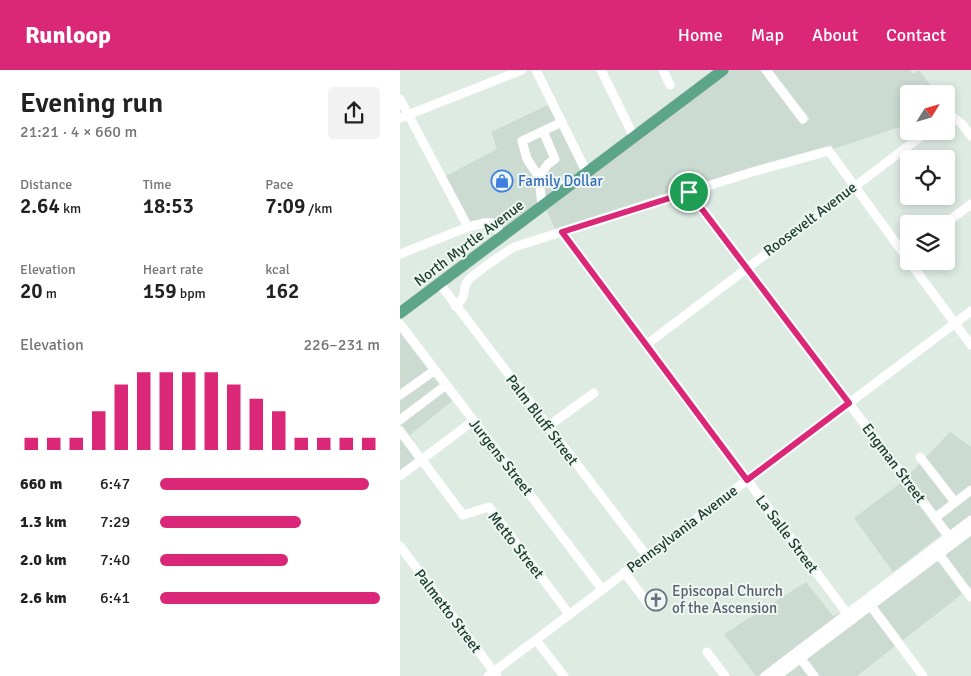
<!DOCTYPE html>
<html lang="en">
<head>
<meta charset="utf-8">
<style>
	:root { --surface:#fff; --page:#f2f2f2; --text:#222; --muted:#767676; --accent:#db2777 }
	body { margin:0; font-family:Signika,sans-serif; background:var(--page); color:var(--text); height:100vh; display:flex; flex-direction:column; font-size:19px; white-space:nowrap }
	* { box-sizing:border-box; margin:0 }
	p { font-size:16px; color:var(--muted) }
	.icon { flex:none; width:28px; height:28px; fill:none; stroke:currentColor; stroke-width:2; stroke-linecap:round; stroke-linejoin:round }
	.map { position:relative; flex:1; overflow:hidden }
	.panel { display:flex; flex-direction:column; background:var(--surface); width:400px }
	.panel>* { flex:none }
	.needle { width:32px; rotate:53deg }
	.controls { position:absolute; left:500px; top:15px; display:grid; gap:10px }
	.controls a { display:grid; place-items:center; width:55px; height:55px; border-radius:5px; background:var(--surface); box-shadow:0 2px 8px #0003; font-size:25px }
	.pin { position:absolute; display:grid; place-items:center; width:42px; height:42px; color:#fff; margin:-21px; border:2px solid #fff; border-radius:50%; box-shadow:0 1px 5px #0007 }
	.round { display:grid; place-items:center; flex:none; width:52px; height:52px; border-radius:5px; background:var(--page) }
	.headline { display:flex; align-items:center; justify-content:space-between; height:85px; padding:0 20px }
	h1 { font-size:28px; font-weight:600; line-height:38px }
	.figures { display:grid; grid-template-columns:repeat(3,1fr); gap:8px; height:85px; padding:5px 20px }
	.figures div { display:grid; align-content:center }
	.figures b { font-size:21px; font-weight:600 }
	.figures small { font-size:14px; font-weight:400 }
	.figures p { font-size:14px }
	.chart { height:140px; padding:10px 20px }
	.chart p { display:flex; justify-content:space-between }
	.chart svg { width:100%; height:90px; margin-top:5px; stroke:var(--accent); stroke-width:6 }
	ul { padding:0 20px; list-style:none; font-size:16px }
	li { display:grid; grid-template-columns:80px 60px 1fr; align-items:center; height:38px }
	li i { height:12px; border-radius:6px; background:var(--accent) }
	header { display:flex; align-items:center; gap:30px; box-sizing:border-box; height:70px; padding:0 25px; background:var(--accent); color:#fff }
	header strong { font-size:24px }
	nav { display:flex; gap:28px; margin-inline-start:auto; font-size:18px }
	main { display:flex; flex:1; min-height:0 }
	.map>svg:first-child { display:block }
	.built { fill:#cbdbd2 }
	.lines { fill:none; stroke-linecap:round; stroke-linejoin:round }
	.major-casing { stroke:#c0c8c5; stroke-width:12 }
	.minor { stroke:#fff; stroke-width:9 }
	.major { stroke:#5da58a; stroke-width:11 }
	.route-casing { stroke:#fff; stroke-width:10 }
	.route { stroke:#db2777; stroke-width:6 }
	.labels { text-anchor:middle; stroke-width:4; stroke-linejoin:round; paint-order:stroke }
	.shop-label { font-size:15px; fill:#366cbe; stroke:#eef7f1; text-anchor:start }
	.street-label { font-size:15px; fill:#1d3c30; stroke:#eef7f1 }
	.worship-label { font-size:15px; fill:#5b616d; stroke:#eef7f1; text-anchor:start }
</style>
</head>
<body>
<header>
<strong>Runloop</strong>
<nav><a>Home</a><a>Map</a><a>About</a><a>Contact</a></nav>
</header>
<main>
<section class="panel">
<div class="headline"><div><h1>Evening run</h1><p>21:21 · 4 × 660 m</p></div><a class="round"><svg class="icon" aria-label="share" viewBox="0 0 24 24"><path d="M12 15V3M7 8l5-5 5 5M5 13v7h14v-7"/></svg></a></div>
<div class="figures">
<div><p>Distance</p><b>2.64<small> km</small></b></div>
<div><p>Time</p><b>18:53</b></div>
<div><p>Pace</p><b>7:09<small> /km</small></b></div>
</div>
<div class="figures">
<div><p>Elevation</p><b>20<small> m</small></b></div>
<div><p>Heart rate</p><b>159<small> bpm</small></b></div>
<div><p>kcal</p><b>162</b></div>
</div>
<div class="chart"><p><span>Elevation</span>226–231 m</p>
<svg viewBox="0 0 160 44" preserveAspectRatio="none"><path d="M5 44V38M15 44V38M25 44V38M35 44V25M45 44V12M55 44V6M65 44V6M75 44V6M85 44V6M95 44V12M105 44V19M115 44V25M125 44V38M135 44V38M145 44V38M155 44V38"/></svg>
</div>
<ul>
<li><b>660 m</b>6:47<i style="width:95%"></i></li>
<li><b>1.3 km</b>7:29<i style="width:64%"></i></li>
<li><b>2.0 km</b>7:40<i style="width:58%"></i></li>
<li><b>2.6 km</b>6:41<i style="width:100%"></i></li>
</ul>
</section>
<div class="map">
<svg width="571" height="606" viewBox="0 0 571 606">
	<rect width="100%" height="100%" fill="#ddebe3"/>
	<g class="built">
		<path d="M330,0H360L402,55L410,49L372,0H510L513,4L519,0L537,24H509V54L433,79L432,76L430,75L291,116L290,115L155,159L146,139Z"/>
		<path d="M148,35L181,102L104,160L99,153L93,148H84L70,152L46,106L97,79L91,62Z"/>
		<path d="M0,263L52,331L10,365L23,383L0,353Z"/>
		<path d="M550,362L571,377V445L550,460L509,405Z"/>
		<path d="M0,369L16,389L0,401Z"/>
		<path d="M502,412L541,465L493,502L454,448Z"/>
		<path d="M571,465V517L570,518L545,485Z"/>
		<path d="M537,490L562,524L503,570L477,536Z"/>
		<path d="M406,512L433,546L441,543L358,606H356L324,564Z"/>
		<path d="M469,542L495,576L457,606H420L407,589Z"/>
		<path d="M399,595L408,606H385Z"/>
	</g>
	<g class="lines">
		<g class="major-casing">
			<path id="major" d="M0,243L323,0"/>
		</g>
		<g class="minor">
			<path d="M136,0L187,103"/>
			<path d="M201,0L234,67"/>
			<path d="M263,0L270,15"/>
			<path d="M366,0L403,49"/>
			<path d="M0,29L68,157"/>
			<path d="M0,48L122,0"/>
			<path d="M546,50L553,47L562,54L571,66"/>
			<path d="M143,61L155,89L148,94L139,107L127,89L122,71L162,52"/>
			<path d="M139,107C149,115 158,115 170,116"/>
			<path d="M139,107L142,137"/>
			<path d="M289,121L554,473"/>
			<path d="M545,154L571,134"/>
			<path d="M162,162L452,550"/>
			<path d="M0,184L68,157L85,153H92L103,166"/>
			<path d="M509,191L571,275"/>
			<path d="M40,214L246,485"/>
			<path d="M55,236C69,225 61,222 67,212C72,204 105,183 114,177L352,102L429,81L509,191"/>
			<path d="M0,254L202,519"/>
			<path d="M246,275L528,61"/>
			<path d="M0,325L35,300"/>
			<path d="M0,350L46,315"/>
			<path d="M147,357L194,323"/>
			<path d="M0,361L63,445L89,437L169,544"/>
			<path d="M520,387L555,432"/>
			<path d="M0,406L73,351"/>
			<path d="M535,448L571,420"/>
			<path d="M0,476L97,606"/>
			<path d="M536,480L571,527"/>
			<path d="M224,502L250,536"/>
			<path d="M468,532L523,606"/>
			<path d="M136,570L164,606"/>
			<path d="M307,582L325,606"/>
			<path d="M398,585L414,606"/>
			<path d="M88,606L571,241"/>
			<path d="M365,606L571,450"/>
			<path d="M377,606L571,460"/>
		</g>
		<use href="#major" class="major"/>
	</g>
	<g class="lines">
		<g class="route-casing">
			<path id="route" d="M289,122L449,333L347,410L162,162Z"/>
		</g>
		<use href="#route" class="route"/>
	</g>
	<defs>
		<g id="shop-ring" transform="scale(1.125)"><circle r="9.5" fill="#eef7f1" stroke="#3f7fe0" stroke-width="1.5"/><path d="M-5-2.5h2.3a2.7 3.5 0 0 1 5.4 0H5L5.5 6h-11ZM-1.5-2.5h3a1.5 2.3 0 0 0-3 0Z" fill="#3f7fe0"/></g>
		<g id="church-ring" transform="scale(1.125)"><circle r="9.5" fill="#eef7f1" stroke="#6b7280" stroke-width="1.5"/><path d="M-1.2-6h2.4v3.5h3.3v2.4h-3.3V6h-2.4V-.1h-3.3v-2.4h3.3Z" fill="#6b7280"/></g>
	</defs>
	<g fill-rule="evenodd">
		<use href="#shop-ring" x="102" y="111"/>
		<use href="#church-ring" x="256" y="530"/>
	</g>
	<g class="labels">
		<g class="shop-label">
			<text x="118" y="116">Family Dollar</text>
		</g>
		<g class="street-label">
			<text transform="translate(410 149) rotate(-37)" y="5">Roosevelt Avenue</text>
			<text transform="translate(69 173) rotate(-37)" y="5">North Myrtle Avenue</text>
			<text transform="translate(142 350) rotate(53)" y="5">Palm Bluff Street</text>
			<text transform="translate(101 387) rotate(52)" y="5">Jurgens Street</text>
			<text transform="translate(494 393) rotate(53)" y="5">Engman Street</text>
			<text transform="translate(282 459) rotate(-37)" y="5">Pennsylvania Avenue</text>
			<text transform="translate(387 464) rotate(53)" y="5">La Salle Street</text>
			<text transform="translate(116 475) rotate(52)" y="5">Metto Street</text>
			<text transform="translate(48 541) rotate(53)" y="5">Palmetto Street</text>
		</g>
		<g class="worship-label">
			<text x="272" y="526">Episcopal Church<tspan x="272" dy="17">of the Ascension</tspan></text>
		</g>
	</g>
</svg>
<div class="controls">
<a><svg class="needle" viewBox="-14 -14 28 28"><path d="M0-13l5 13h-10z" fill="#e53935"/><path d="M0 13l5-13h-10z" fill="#767676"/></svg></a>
<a><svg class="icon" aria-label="locate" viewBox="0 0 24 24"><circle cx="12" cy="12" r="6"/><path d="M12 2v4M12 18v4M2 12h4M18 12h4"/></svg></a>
<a><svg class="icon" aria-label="layers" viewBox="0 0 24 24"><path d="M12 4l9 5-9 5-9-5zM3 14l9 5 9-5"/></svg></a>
</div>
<div class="pin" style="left:289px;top:122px;background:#1e9e55"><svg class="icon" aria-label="arrive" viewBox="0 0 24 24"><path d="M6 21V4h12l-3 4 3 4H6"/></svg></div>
</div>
</main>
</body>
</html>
